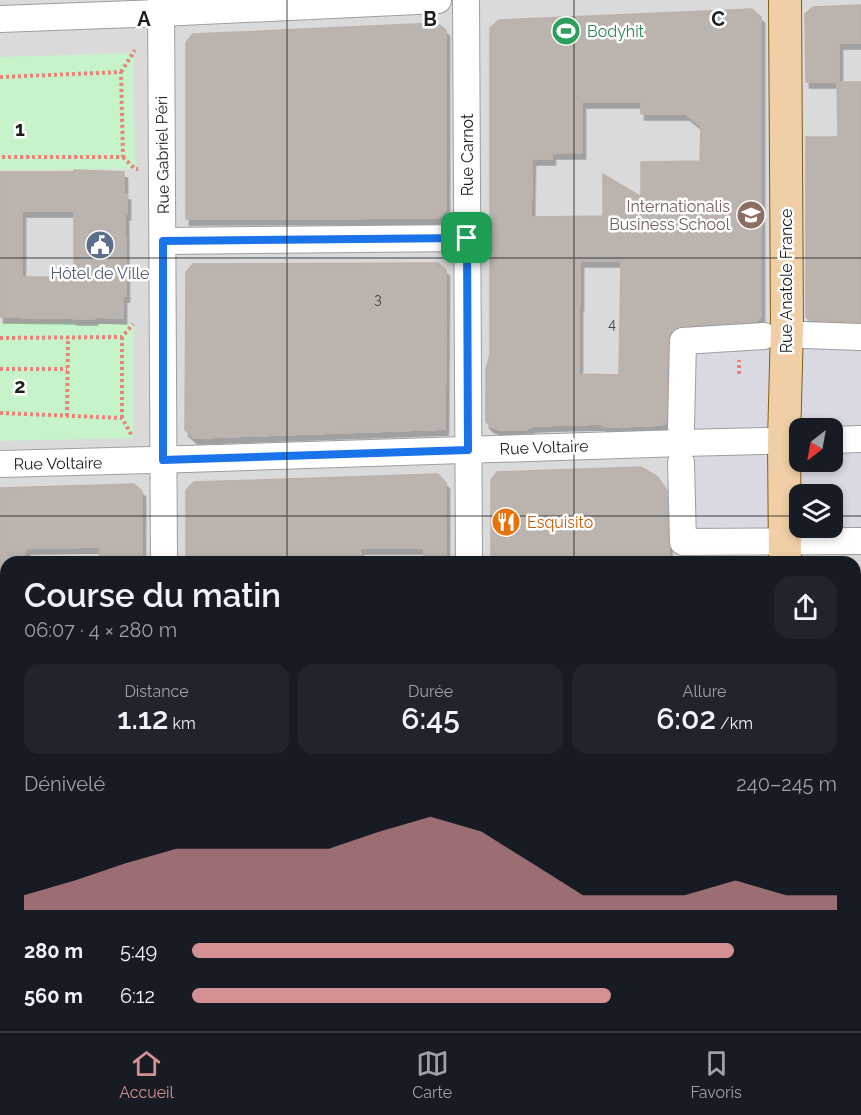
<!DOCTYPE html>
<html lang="fr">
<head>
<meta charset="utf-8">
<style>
	:root { --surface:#171b24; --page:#20242c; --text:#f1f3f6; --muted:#9ea1a6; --line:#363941; --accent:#d59093 }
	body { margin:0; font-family:Raleway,sans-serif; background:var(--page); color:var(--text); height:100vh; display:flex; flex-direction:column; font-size:22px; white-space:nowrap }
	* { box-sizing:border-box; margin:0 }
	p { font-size:20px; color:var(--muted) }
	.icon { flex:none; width:33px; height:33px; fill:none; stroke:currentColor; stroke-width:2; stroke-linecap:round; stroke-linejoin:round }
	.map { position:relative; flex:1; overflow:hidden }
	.sheet { position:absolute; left:0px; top:556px; width:861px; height:476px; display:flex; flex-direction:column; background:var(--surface); border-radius:18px 18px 0 0; box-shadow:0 3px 9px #0003 }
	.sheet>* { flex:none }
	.needle { width:39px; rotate:211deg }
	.controls { position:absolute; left:789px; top:418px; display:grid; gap:12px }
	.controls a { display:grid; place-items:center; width:54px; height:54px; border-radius:12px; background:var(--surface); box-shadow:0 3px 9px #0003; font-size:30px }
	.pin { position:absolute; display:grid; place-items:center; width:51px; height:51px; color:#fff; margin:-26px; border-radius:12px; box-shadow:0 3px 9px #0006 }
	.round { display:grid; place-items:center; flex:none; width:63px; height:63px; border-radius:18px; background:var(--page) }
	.head { display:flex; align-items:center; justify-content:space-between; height:102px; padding:0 24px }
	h1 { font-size:33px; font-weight:600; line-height:45px }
	.figures { display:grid; grid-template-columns:repeat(3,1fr); gap:9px; height:102px; padding:6px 24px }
	.figures div { display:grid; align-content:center; border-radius:15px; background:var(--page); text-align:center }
	.figures b { font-size:30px; font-weight:600 }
	.figures small { font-size:16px; font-weight:400 }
	.figures p { font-size:16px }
	.chart { height:168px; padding:12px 24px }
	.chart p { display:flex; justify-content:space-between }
	.chart svg { width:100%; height:108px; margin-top:6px; fill:var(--accent); opacity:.7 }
	ul { padding:0 24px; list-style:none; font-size:20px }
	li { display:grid; grid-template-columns:96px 72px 1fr; align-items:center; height:45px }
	li i { height:15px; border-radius:8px; background:var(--accent) }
	.menu { display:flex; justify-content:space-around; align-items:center; height:84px; border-top:2px solid var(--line); background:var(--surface); font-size:16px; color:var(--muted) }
	.menu a { display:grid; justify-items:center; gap:3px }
	.menu .active { color:var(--accent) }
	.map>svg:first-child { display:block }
	.residential { fill:#dbdada; fill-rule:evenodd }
	.park { fill:#c6f3c9 }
	.pitch { fill:#8bd3b6 }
	.plaza { fill:#d9d9e3; fill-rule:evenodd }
	.building { fill:#bab3ae; stroke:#bdb1a9; stroke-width:1.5; fill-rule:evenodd; filter:url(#shadow) }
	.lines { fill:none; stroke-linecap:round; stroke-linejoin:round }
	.minor-casing { stroke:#9e9e9e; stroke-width:28 }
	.major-casing { stroke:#855d11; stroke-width:34 }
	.path { stroke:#e9837a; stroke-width:4; stroke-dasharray:3 3; stroke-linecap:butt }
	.minor { stroke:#fff; stroke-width:26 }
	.major { stroke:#f0cfa6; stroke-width:32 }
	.route-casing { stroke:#fff; stroke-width:12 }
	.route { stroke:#1a73e8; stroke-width:8 }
	.grid { fill:none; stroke:#1d1d1d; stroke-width:1.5; stroke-opacity:0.55 }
	.labels { text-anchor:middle; stroke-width:5; stroke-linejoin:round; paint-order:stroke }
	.number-label { font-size:14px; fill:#444241 }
	.leisure-label { font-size:16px; fill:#27864d; stroke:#fff; text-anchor:start }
	.street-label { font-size:16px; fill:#1d1d1d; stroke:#fff }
	.education-label { font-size:16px; fill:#785e54; stroke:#fff; text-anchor:end }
	.service-label { font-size:16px; fill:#4e5e75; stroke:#fff }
	.food-label { font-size:16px; fill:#c56008; stroke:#fff; text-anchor:start }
	.grid-label { font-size:20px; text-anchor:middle; font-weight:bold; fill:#1d1d1d; stroke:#fff; stroke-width:5; stroke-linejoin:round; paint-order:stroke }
</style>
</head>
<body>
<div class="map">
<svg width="861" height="1031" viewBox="0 0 861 1031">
	<defs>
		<filter id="shadow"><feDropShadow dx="3.5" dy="6" stdDeviation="0" flood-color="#0004"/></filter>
	</defs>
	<rect width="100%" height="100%" fill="#edeae4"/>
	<path class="residential" d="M0,0H861V1031H0ZM800,429H832V462H800ZM800,495H832V528H800ZM6,562H855V1026H6Z"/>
	<g class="park">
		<path d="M133,53L135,169L0,170V57Z"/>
		<path d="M0,323H74L75,325H98L99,324H133V438L0,441Z"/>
		<path d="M0,928L6,929V1026H217V1031H0Z"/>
	</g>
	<rect class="pitch" x="302" y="1026" width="143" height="5"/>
	<path class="plaza" d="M761,317H806L814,325L861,324V553L669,559L672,360L669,359V329L754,325ZM800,429H832V462H800ZM800,495H832V528H800Z"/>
	<g class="building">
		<path d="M861,5V43H839V82H861V322L809,320L806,317V137H838L837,82H806L805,14L813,7Z"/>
		<path d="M752,9L761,17V317L757,321L682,326L673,329L668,341L666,423L662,425L613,427L604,426L601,424L560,425L532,426L525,430H500L490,426L486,422V369L490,355V28L499,20ZM582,102H641V114H686L701,126L700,161L641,162V197L603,174V216L531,217L532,159H552V153H582ZM580,261H621L619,375L579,374V305H580Z"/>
		<path d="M437,23L446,30V210L438,218L186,219V42L193,34Z"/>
		<path d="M74,170L124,172V194H127V214H125L126,296H123V318L95,317L94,319H74V318L0,317V172H74ZM22,211H74V277H22Z"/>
		<path d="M438,263L446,270L445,429L194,438L185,430L186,272L193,264Z"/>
		<path d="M641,467L658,477L667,491L669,562H491V480L497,472Z"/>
		<path d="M438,474L446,483V562H424V548H360L361,562H186V490L194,482Z"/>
		<path d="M134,484L142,491V562H99L100,547L27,548L19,562H6V584L0,594V488Z"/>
	</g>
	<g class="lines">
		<g class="minor-casing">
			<g id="minor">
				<path d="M161,0L164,562"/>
				<path d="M466,0L469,562"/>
				<path d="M0,19L161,13L438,0"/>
				<path d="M163,241L467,238"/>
				<path d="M803,335L861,337"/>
				<path d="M681,427L683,341L764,336"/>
				<path d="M832,440L861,439"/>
				<path d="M681,463L683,542L861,541"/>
				<path d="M0,464L187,459L682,443L800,440"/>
				<path d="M0,706H6"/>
				<path d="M0,908H6"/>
				<path d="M228,1026V1031"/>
				<path d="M469,1026V1031"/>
			</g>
		</g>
		<g class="major-casing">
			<g id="major">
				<path d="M785,0L787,327L784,441L785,562"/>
				<path d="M785,1031V1026"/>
			</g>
		</g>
		<g class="path">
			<path d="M121,72L135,50"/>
			<path d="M0,77L121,72L123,157H0"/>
			<path d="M123,157L135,169H138"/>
			<path d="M122,337V418"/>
			<path d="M0,338L122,337L133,324"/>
			<path d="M0,369H67"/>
			<path d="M739,374V360"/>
			<path d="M0,413L122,418L132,436"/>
			<path d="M67,416L68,337"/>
			<path d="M0,982L6,983"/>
			<path d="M177,1026V1031"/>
			<path d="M57,1031L65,1026"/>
			<path d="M293,1031V1026"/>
		</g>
		<use href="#minor" class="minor"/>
		<use href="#major" class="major"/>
	</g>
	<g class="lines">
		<g class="route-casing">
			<path id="route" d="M467,238L468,450L163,460V241Z"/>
		</g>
		<use href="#route" class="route"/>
	</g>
	<path class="grid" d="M287,0V562M574,0V562M0,258H861M0,516H800M832,516H861M0,773H6M855,773H861M287,1026V1031M574,1026V1031"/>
	<defs>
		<g id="stadium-disc" transform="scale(1.5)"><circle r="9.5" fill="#2e9e5b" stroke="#fff"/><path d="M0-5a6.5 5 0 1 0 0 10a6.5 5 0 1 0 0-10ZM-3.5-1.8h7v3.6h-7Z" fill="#fff"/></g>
		<g id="university-disc" transform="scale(1.5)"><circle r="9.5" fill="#8d6e63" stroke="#fff"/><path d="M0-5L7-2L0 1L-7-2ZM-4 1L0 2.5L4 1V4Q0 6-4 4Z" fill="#fff"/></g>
		<g id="civic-disc" transform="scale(1.5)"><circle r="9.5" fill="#5c6f8a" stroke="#fff"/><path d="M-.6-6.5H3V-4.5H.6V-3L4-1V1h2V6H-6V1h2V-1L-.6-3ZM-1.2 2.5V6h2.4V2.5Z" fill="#fff"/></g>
		<g id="restaurant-disc" transform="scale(1.5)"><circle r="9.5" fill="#e8710a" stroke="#fff"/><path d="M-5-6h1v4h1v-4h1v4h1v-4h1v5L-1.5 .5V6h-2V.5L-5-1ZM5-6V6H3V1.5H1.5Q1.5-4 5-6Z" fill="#fff"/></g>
	</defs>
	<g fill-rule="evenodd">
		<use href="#stadium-disc" x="566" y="31"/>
		<use href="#university-disc" x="751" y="215"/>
		<use href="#civic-disc" x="100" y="245"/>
		<use href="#restaurant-disc" x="506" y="522"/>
	</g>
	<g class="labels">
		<g class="number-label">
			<text x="378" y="304">3</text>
			<text x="612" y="329">4</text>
		</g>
		<g class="leisure-label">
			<text x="587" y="37">Bodyhit</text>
		</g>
		<g class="street-label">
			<text transform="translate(162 155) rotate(-91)" y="6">Rue Gabriel Péri</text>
			<text transform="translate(467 155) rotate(-90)" y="6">Rue Carnot</text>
			<text transform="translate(786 281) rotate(-90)" y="6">Rue Anatole France</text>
			<text transform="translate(544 447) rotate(-2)" y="6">Rue Voltaire</text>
			<text transform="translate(58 463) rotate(-1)" y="6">Rue Voltaire</text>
		</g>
		<g class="education-label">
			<text x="730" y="212">Internationalis<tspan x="730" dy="18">Business School</tspan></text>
		</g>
		<g class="service-label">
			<text x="100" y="279">Hôtel de Ville</text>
		</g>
		<g class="food-label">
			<text x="527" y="528">Esquisito</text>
		</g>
	</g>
	<g class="grid-label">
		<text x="144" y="26">A</text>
		<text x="430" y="26">B</text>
		<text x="718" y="26">C</text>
		<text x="20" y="136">1</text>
		<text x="20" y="393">2</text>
	</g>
</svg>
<div class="controls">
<a><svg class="needle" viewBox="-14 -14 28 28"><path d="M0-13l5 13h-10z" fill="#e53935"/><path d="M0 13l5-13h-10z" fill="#9ea1a6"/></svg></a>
<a><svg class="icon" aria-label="layers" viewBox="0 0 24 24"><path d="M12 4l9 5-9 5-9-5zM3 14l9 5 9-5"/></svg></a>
</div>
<div class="pin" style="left:467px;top:238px;background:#1e9e55"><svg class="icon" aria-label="arrive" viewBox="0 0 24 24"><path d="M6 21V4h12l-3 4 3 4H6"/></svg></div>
<section class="sheet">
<div class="head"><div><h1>Course du matin</h1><p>06:07 · 4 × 280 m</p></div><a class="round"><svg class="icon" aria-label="share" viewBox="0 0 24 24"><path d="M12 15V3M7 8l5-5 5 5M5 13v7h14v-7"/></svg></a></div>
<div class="figures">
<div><p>Distance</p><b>1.12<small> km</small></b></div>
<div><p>Durée</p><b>6:45</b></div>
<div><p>Allure</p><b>6:02<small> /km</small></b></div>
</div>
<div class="chart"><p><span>Dénivelé</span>240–245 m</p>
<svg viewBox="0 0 160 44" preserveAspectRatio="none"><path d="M0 44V38L10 32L20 25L30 19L40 19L50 19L60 19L70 12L80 6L90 12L100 25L110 38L120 38L130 38L140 32L150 38L160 38V44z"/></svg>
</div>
<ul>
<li><b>280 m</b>5:49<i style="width:84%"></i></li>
<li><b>560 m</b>6:12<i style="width:65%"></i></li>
</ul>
</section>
</div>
<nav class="menu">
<a class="active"><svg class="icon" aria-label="home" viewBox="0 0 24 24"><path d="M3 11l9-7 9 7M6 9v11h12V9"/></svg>Accueil</a>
<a><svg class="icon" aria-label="map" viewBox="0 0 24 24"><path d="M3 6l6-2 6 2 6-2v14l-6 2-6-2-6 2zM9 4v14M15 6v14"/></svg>Carte</a>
<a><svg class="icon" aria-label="saved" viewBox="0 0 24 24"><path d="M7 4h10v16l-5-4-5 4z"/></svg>Favoris</a>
</nav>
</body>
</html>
